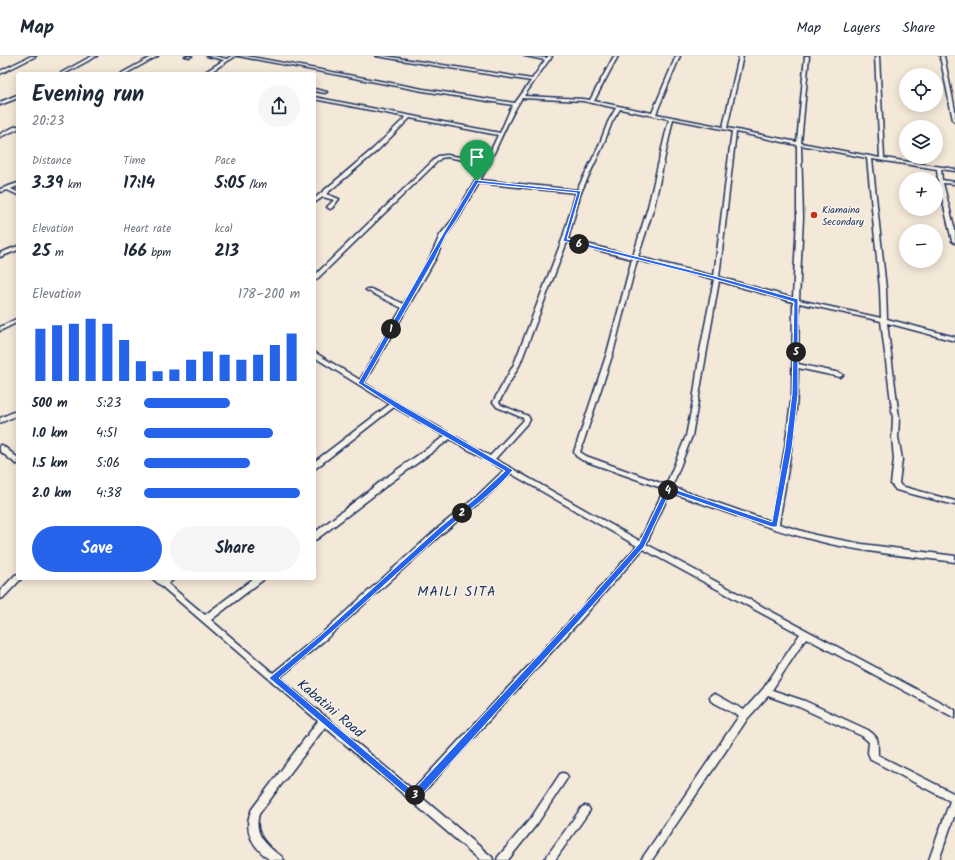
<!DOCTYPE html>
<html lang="en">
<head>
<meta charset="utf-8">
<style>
	:root { --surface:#fff; --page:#f6f6f7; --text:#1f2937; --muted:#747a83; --line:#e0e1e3; --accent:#2563eb }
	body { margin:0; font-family:Kalam,sans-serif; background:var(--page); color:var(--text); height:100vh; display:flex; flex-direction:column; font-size:15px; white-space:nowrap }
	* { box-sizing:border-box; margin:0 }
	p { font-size:13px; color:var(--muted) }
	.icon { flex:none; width:22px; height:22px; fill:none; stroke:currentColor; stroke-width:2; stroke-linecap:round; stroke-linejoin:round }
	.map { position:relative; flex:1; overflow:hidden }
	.sheet { position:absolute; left:16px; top:16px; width:300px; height:508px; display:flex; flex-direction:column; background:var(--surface); border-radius:4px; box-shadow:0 2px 10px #0003 }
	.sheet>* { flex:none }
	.tools { position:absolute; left:899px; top:12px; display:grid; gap:8px }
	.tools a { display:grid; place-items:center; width:44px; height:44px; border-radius:50%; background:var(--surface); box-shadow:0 2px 10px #0003; font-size:20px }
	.pin { position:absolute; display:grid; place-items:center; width:34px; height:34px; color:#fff; margin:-41px -17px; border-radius:50% 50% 50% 0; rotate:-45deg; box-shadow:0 0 4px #0007 }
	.pin .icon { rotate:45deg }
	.km { position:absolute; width:20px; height:20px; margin:-10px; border-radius:50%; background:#222; color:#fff; font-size:11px; line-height:20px; text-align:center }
	.round { display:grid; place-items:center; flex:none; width:42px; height:42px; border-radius:21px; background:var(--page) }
	.overview { display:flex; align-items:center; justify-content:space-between; height:68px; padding:0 16px }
	h1 { font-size:22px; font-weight:800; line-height:30px }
	.figures { display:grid; grid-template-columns:repeat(3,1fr); gap:6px; height:68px; padding:4px 16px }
	.figures div { display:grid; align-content:center }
	.figures b { font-size:17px; font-weight:800 }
	.figures small { font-size:11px; font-weight:400 }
	.figures p { font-size:11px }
	.chart { height:112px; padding:8px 16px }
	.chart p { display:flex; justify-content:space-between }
	.chart svg { width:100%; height:72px; margin-top:4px; stroke:var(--accent); stroke-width:6 }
	.cta { display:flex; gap:8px; margin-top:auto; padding:8px 16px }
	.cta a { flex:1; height:46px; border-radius:24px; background:var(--accent); color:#fff; font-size:16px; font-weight:800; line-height:46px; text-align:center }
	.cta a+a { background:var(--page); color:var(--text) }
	ul { padding:0 16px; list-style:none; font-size:13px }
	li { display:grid; grid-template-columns:64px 48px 1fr; align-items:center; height:30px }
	li i { height:10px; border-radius:5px; background:var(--accent) }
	header { display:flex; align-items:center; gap:24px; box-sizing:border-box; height:56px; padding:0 20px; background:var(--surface); border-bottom:1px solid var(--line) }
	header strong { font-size:19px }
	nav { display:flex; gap:22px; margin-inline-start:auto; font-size:14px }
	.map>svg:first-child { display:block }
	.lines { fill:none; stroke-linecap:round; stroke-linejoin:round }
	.minor-casing { stroke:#1b2f5e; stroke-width:3 }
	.minor { fill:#f7f3e8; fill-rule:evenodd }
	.route { fill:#2563eb; stroke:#fff; fill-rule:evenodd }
	.poi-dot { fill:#c8321e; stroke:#f7f3e8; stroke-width:1.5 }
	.labels { text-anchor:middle; stroke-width:3; stroke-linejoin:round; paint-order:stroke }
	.far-poi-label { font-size:10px; fill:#1b2f5e; stroke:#f7f3e8; text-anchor:start }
	.quarter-label { font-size:14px; letter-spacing:1px; fill:#1b2f5e; stroke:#f7f3e8 }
	.near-street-label { font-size:14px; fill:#1b2f5e; stroke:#f7f3e8 }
</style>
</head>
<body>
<header>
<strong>Map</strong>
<nav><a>Map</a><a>Layers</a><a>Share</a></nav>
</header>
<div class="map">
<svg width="955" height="804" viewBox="0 0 955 804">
	<rect width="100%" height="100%" fill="#f4e8d8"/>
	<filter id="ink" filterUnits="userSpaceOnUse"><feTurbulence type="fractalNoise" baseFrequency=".025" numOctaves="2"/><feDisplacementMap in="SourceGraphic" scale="8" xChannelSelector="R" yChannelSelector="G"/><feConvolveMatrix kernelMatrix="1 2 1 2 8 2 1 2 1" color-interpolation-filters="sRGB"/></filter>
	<g filter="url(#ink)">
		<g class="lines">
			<g class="minor-casing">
				<g id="minor">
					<path d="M31,0H36L0,18V15Z"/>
					<path d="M92,0H97L64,18H59Z"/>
					<path d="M153,0H158L125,18H120Z"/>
					<path d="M185,0H192L190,1Z"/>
					<path d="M207,0H214L227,3L231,0H236L207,18H202L224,4Z"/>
					<path d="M238,0H246L423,33L515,47L531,25L376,0H385L532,23L545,4L525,0L547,2L548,0H552L550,4H549L524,40L583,43L590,44L614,0H618L594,45L652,57L676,0H680L656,58L723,71L739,0H743L727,72L797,86L805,0H809L801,87L880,102L875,0H879L884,102L955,113V115L941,113L942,124L955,126V128L943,127L955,174V187L952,185L938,124L937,113L872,103L886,233L887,263L955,281V285L887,267L899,362L898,381L902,403L899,427L901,430L955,445V449L896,434L891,428L894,403L892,381L893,362L881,265L799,247L798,308L840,317L843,319L840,321L798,312C798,364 787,416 779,468L815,479L862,488L955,500V506C908,500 860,496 814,484C765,472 718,453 670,436L646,488L955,654V662L806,582L772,634L805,645L868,674C881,683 877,685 878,699L955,738V758L939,804H929L950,745L871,704L868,697L869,686L862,680L799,651L768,640L748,662L652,804H641L739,660L711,645L710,642L711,639L714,638L717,639L744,654L763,633L800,578L643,493L578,567L420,740L492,801L493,804H480L325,671L259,758C254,775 262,785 275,796C279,798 282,800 284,804H270C253,791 242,774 252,753L318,665L152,522H161L163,524L165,522H175L168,528L205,559L254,522H264L263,524L211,564L273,617L321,578L438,472L476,441L504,414L450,383L390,427L317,483L314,484V477L384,423L445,380L394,351L316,412H314V406L390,348L314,301V296L360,324L402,252L366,234L367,233H371L404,248L430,202L440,179L453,163L485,108L447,101L441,102L316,224L314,225V220L438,100L447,99L486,105L498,79L410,62L377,95L326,138L339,143L332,152L330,153L327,151L334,144L323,141L314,147V143L373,93L406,61L314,43V41L500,77L510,54L513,49L423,35ZM522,42L583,45L616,52L608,66L598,92L577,134L480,124C496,98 505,67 522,42ZM620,53L669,63L648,151L633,200L568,183L581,136L602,92L612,66ZM673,63L732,75L714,220L638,201L654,151ZM736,76L797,89V162L793,242L719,221ZM801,89L867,102L880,233L881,262L799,244L803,162ZM479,127L576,137L562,184L514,308L493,346L497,351L523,362L524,364L490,400L404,352L364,327L436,202L446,179L458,163ZM567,186L632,203L607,297L574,396L576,400L582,404L664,433L640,485L495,403L530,364L528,360L501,349L499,346L520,308ZM637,204L714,223L700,295L693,345L686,380L666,429L586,400L580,396L613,297ZM719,225L793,246L792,338L785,392L772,466L672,431L692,380ZM510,417L637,490L572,563L413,734L279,622L327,582L444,476L482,445Z"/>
					<path d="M940,0H944L955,54V65L953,64Z"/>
					<path d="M314,33L327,36L325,37L314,35Z"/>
					<path d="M17,39H18V42L0,49V46Z"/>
					<path d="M16,70H18V73L0,81V78Z"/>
					<path d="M18,127V130L11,133L18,136V139L7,134L0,136V133Z"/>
					<path d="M18,190V194L0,201V197Z"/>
					<path d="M18,262V266L0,275V271Z"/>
					<path d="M18,354V359L0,367V362Z"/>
					<path d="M0,389H2L18,402V408H16L0,395Z"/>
					<path d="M18,518V522H21V523L3,542L0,543V535L15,519Z"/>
					<path d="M563,717L566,718L568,721L566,724L537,768L508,804H497L498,801L531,762L560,718Z"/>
					<path d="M585,750L588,751L590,754L588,757L555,804H544L582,751Z"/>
				</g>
			</g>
			<use href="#minor" class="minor"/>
		</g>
	</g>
	<path class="route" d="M475,124L581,135L567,183L718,221L798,243V338L792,392L777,471H772L670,436L644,491L577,567L417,744L414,745L269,622L322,578L439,472L477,441L505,415L400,355L358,327C397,259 434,191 475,124ZM478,127L577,137L563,185L714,223L794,246L792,338L785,392L772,466L671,432H666L639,488L572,563L413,735L279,622C335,575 388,525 442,477C465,456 493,439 513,414L364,327L435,202L446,179L457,163Z"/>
	<circle class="poi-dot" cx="814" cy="159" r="4"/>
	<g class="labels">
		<g class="far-poi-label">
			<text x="822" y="157">Kiamaina<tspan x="822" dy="12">Secondary</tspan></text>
		</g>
		<g class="quarter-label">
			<text x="457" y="540">MAILI SITA</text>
		</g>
		<g class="near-street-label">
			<text transform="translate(331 652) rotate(40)" y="5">Kabatini Road</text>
		</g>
	</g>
</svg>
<div class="tools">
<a><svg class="icon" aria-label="locate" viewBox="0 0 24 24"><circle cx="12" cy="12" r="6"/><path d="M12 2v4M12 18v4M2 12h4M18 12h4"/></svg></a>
<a><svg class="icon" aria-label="layers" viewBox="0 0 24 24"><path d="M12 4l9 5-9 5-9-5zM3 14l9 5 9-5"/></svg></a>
<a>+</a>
<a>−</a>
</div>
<div class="pin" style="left:477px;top:125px;background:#1e9e55"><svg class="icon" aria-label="arrive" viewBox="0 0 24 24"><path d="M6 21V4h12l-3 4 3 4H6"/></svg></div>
<b class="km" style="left:391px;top:273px">1</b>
<b class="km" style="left:462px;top:457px">2</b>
<b class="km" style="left:415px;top:739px">3</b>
<b class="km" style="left:668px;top:434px">4</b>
<b class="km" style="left:796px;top:296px">5</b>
<b class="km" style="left:579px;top:188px">6</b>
<section class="sheet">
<div class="overview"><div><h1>Evening run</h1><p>20:23</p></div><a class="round"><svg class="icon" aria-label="share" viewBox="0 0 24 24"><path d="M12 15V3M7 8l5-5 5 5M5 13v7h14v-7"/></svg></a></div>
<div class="figures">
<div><p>Distance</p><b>3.39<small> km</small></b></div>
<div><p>Time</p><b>17:14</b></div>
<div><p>Pace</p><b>5:05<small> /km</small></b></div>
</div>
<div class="figures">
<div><p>Elevation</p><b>25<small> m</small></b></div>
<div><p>Heart rate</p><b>166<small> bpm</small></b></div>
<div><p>kcal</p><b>213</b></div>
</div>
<div class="chart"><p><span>Elevation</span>178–200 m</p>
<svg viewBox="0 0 160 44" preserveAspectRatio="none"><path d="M5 44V12M15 44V10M25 44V9M35 44V6M45 44V9M55 44V19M65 44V32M75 44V38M85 44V37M95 44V31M105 44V26M115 44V28M125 44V31M135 44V28M145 44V22M155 44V15"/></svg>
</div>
<ul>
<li><b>500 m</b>5:23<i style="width:55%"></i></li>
<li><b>1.0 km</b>4:51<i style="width:83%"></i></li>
<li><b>1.5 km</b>5:06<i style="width:68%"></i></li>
<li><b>2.0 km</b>4:38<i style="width:100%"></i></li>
</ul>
<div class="cta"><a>Save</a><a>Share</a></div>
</section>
</div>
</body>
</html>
